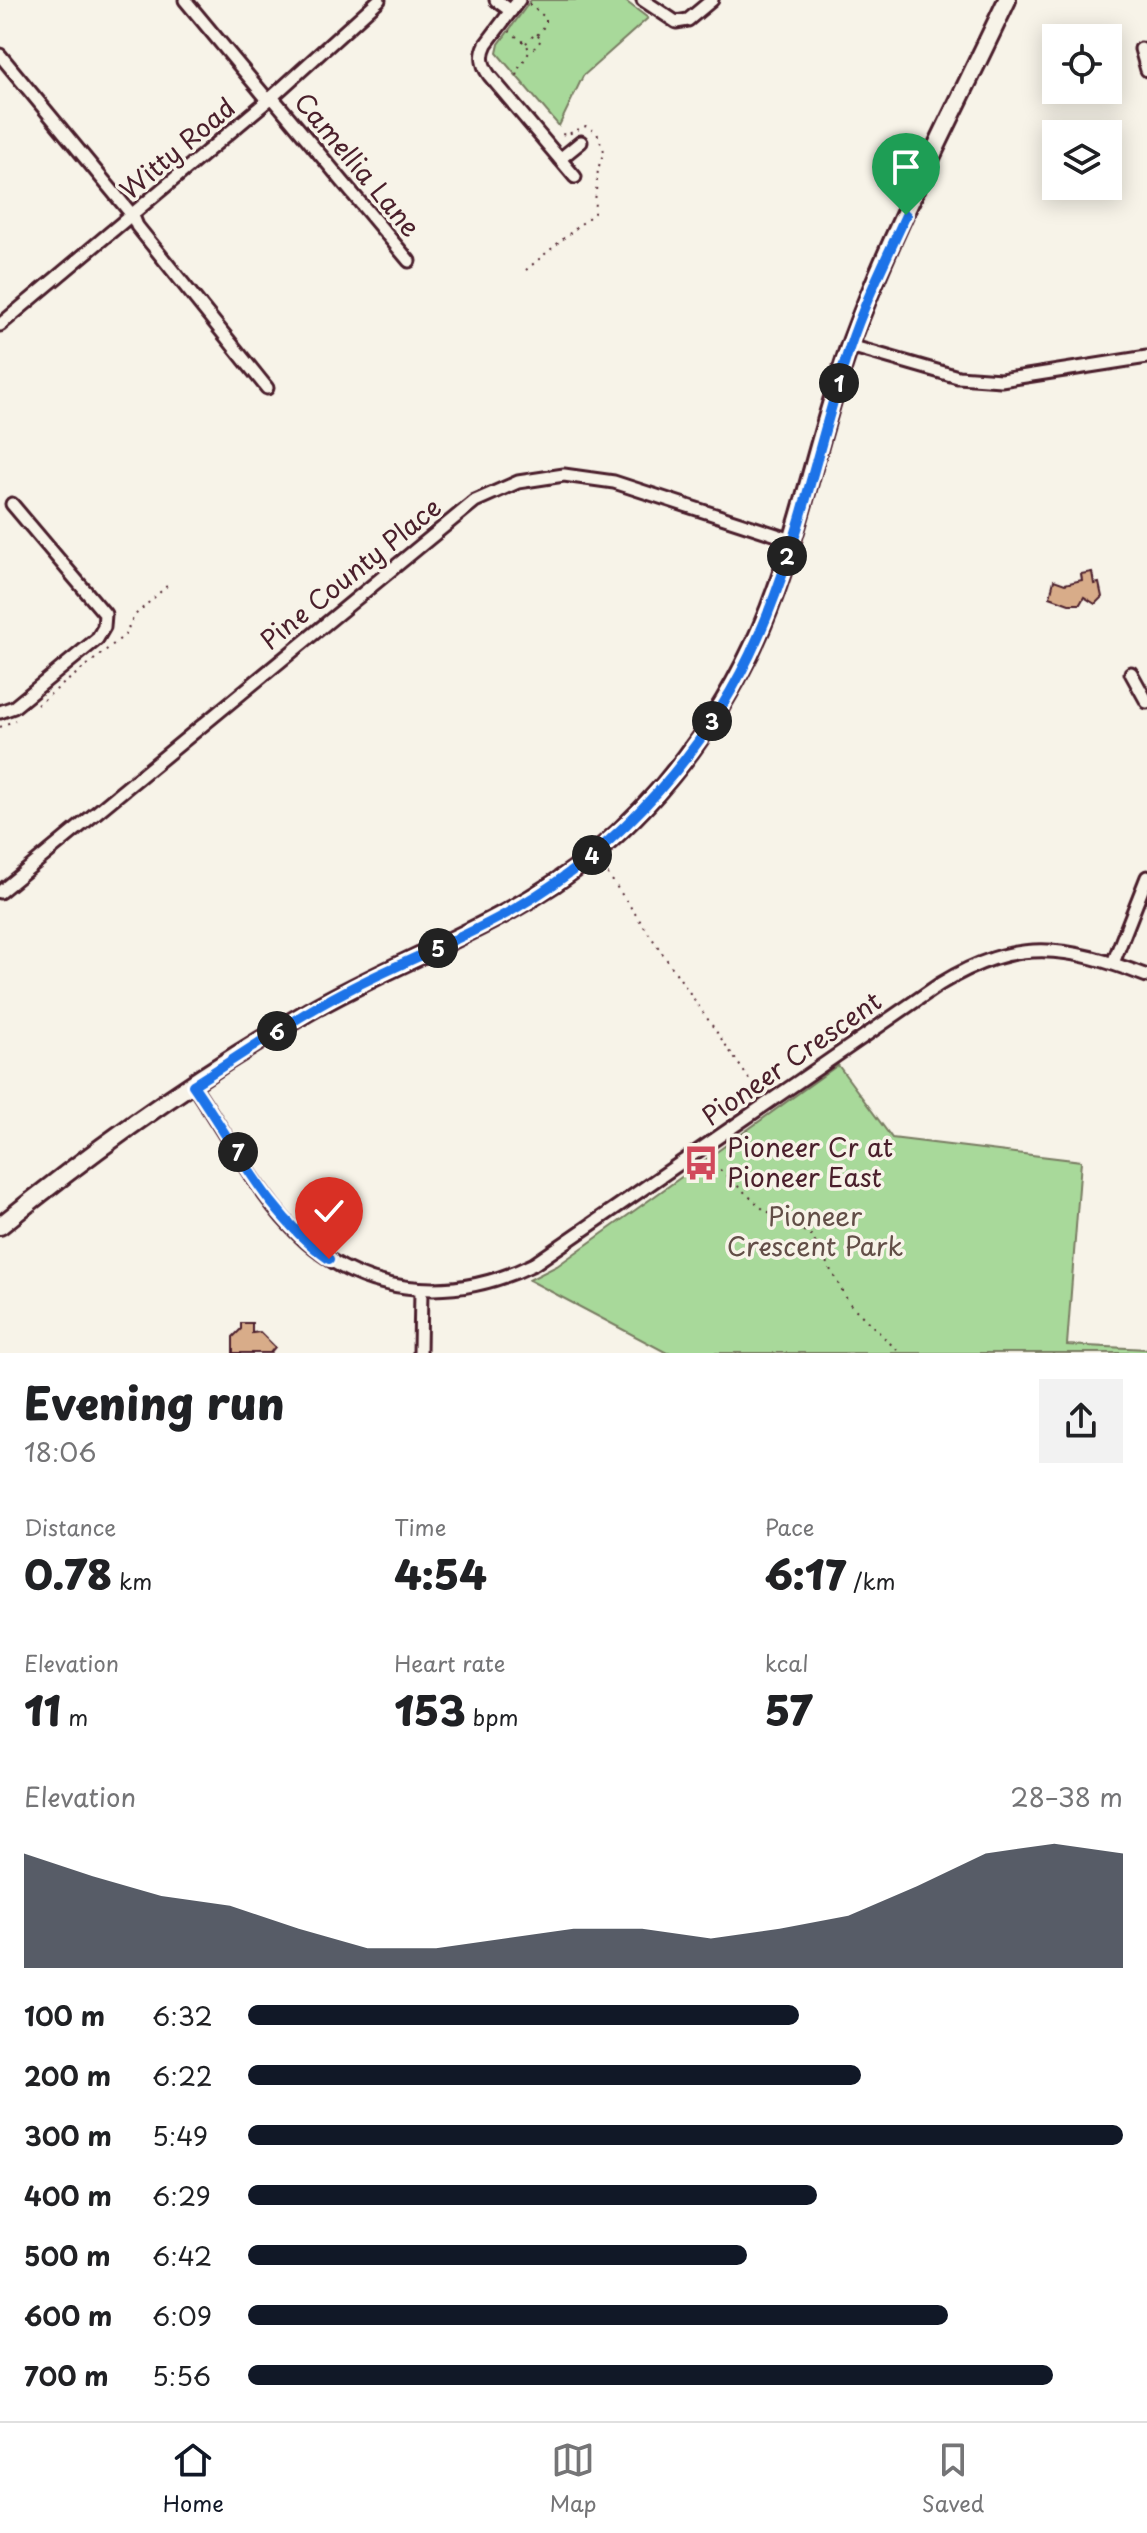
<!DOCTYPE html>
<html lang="en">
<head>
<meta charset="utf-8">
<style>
	:root { --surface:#fff; --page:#f2f2f2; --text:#202124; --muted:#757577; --line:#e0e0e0; --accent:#111827 }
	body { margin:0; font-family:"Playpen Sans",sans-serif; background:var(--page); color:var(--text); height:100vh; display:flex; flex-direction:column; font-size:30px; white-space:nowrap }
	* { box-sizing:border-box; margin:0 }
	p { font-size:26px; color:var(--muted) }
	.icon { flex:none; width:44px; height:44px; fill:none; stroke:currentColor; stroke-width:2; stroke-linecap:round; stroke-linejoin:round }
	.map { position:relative; height:1353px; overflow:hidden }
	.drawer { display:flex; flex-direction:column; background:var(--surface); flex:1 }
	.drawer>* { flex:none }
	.tools { position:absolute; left:1042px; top:24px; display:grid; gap:16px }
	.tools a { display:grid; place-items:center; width:80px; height:80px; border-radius:0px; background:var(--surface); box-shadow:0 4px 20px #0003; font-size:40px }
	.pin { position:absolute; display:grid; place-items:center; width:68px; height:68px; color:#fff; margin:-82px -34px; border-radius:50% 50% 50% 0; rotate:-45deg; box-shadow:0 0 8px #0007 }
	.pin .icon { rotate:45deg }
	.km { position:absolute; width:40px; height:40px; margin:-20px; border-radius:50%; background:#222; color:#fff; font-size:22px; line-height:40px; text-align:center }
	.round { display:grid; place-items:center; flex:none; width:84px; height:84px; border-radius:0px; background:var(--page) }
	.head { display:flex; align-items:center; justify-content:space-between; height:136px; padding:0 24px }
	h1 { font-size:44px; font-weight:800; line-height:60px }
	.figures { display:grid; grid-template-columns:repeat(3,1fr); gap:12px; height:136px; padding:8px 24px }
	.figures div { display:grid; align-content:center }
	.figures b { font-size:40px; font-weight:800 }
	.figures small { font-size:22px; font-weight:400 }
	.figures p { font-size:22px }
	.chart { height:224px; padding:16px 24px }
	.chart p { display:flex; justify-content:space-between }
	.chart svg { width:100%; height:144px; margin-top:8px; fill:var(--accent); opacity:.7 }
	ul { padding:0 24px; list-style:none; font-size:26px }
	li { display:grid; grid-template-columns:128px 96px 1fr; align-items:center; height:60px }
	li i { height:20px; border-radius:10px; background:var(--accent) }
	.menu { display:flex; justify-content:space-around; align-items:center; height:112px; border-top:2px solid var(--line); background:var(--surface); font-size:22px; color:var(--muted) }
	.menu a { display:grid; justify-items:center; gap:4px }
	.menu .active { color:var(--accent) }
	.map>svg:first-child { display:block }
	.green { fill:#a8d99a; stroke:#797c62; stroke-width:2 }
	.building { fill:#d8ac89; stroke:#4a1f2b; stroke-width:2 }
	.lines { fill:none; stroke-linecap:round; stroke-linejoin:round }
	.minor-casing { stroke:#4a1f2b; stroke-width:17 }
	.secondary-casing { stroke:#4a1f2b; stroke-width:22 }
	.path { stroke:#4a1f2b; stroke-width:2; stroke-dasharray:2 6; stroke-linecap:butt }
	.minor { stroke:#f7f3e8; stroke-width:11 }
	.secondary { stroke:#f7f3e8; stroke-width:16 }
	.route-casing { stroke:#fff; stroke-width:16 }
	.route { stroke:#1a73e8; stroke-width:10 }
	.labels { text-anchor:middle; stroke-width:7; stroke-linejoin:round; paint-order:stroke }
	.street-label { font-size:26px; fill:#4a1f2b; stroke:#f7f3e8 }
	.poi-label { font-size:26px; fill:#4a1f2b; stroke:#f7f3e8; text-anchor:start }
	.park-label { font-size:26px; fill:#624e47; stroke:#f7f3e8 }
</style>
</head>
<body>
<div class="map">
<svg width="1147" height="1353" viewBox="0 0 1147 1353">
	<rect width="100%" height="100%" fill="#f7f3e8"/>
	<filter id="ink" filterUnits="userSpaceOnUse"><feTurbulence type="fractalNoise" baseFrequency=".0125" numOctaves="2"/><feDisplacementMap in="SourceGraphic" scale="16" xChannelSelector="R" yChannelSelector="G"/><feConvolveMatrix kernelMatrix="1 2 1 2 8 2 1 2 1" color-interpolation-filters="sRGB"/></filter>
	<g filter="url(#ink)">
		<g class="green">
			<path d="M531,0H624L648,18L583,76L559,126L497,53L499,44Z"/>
			<path d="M838,1065L892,1138L1081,1161L1067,1345L1147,1349V1353H667L529,1280L557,1266Z"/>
		</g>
		<g class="building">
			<path d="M1092,572L1094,584L1099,583L1102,597L1095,604L1084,597L1080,604H1069L1050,597L1054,580L1065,584L1082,580L1081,574Z"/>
			<path d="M241,1323H252V1333L260,1332L275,1347L270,1353H233V1337L241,1329Z"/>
		</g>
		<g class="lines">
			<g class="minor-casing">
				<g id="minor">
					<path d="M185,0L268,100"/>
					<path d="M496,0L511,11"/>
					<path d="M519,0L486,44C480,56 482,65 489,75L575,177"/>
					<path d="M643,0L676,22L688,20L712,0"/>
					<path d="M1141,49L1147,70"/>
					<path d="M0,55L133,216L137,226L267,388"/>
					<path d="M272,97L409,261"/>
					<path d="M560,159L581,142"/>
					<path d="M0,325L272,97L379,0"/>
					<path d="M850,346L958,377L1001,380L1147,357"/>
					<path d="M1131,673L1147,702"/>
					<path d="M0,712L14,707L97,639L104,627L105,614L12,504"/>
					<path d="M0,892L475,501L518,482L564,475L614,482L792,540"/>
					<path d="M1113,963L1147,877"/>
					<path d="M193,1085C223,1129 255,1189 291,1227C356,1297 451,1305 534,1264L940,984C1017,937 1066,945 1147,976"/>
					<path d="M420,1353L421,1289"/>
				</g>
			</g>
			<g class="secondary-casing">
				<path id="secondary" d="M0,1226C97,1147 200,1074 308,1012C403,957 508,925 593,855C677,785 740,692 776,590C805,509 822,423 851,342C894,225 954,113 1007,0"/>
			</g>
			<g class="path">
				<path d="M529,4L546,18V24L537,35"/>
				<path d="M509,31L526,44L530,51L517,71L518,81"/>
				<path d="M526,43L535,34L542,39L531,52"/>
				<path d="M526,270L594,213L598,169L604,151L597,133L586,126L566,135L562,134"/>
				<path d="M37,705L125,635L134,616L170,583"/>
				<path d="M0,727L15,720"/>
				<path d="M603,867L760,1095"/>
				<path d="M708,1159L763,1209L811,1235L849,1303L900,1353"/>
			</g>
			<use href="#minor" class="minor"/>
			<use href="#secondary" class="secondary"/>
		</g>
	</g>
	<g class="lines" filter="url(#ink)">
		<g class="route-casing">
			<path id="route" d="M329,1259C268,1216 235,1145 193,1085C244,1053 294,1018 348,990C403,961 462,940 516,908C621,847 709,749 758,637C799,545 818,444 849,349C864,303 886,259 906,215"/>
		</g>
		<use href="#route" class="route"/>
	</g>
	<defs>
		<g id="bus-bare" transform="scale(2.76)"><path d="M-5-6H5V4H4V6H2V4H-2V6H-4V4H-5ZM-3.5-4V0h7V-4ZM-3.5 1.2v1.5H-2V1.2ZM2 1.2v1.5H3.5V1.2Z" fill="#d1495b" stroke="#f7f3e8" stroke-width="2.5" paint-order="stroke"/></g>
	</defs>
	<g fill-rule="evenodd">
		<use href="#bus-bare" x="701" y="1163"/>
	</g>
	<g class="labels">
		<g class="street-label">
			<text transform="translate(178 149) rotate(-40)" y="9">Witty Road</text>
			<text transform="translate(357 165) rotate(50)" y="9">Camellia Lane</text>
			<text transform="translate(351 574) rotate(-39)" y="9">Pine County Place</text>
			<text transform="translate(792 1059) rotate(-35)" y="9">Pioneer Crescent</text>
		</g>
		<g class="poi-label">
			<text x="727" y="1157">Pioneer Cr at<tspan x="727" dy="30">Pioneer East</tspan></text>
		</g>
		<g class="park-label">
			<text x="815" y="1226">Pioneer<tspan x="815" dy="30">Crescent Park</tspan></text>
		</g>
	</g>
</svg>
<div class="tools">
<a><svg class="icon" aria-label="locate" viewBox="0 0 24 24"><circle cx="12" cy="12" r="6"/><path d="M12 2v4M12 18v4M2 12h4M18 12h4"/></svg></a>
<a><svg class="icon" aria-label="layers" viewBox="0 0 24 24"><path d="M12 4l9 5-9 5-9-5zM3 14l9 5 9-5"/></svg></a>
</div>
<div class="pin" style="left:906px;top:215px;background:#1e9e55"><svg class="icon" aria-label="arrive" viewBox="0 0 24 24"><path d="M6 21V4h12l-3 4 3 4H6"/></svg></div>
<div class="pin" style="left:329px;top:1259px;background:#d93025"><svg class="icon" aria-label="check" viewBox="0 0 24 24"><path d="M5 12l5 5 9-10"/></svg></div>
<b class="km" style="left:839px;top:383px">1</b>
<b class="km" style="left:787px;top:556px">2</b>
<b class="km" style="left:712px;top:721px">3</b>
<b class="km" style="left:592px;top:855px">4</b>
<b class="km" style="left:438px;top:948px">5</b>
<b class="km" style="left:277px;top:1031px">6</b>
<b class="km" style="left:238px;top:1152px">7</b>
</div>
<section class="drawer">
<div class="head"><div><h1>Evening run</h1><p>18:06</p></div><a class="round"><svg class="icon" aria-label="share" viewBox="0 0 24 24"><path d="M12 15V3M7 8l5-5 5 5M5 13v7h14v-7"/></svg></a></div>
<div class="figures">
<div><p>Distance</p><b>0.78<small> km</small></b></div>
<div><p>Time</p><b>4:54</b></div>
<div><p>Pace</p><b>6:17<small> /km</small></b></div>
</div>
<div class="figures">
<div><p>Elevation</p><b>11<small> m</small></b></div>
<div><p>Heart rate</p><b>153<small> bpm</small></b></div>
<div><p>kcal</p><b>57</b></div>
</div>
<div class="chart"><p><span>Elevation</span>28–38 m</p>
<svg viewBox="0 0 160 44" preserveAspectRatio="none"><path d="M0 44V9L10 16L20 22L30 25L40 32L50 38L60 38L70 35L80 32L90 32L100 35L110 32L120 28L130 19L140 9L150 6L160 9V44z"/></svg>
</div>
<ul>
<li><b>100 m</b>6:32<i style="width:63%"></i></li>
<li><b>200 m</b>6:22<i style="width:70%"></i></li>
<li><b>300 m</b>5:49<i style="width:100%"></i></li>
<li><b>400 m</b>6:29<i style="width:65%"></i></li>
<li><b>500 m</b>6:42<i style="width:57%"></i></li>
<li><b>600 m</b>6:09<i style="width:80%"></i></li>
<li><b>700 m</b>5:56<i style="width:92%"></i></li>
</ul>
</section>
<nav class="menu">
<a class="active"><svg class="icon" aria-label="home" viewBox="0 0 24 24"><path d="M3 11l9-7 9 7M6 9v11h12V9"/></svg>Home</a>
<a><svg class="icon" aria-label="map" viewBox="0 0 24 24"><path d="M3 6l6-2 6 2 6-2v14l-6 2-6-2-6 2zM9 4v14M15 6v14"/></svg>Map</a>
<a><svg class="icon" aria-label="saved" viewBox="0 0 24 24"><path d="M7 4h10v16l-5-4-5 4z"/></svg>Saved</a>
</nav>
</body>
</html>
